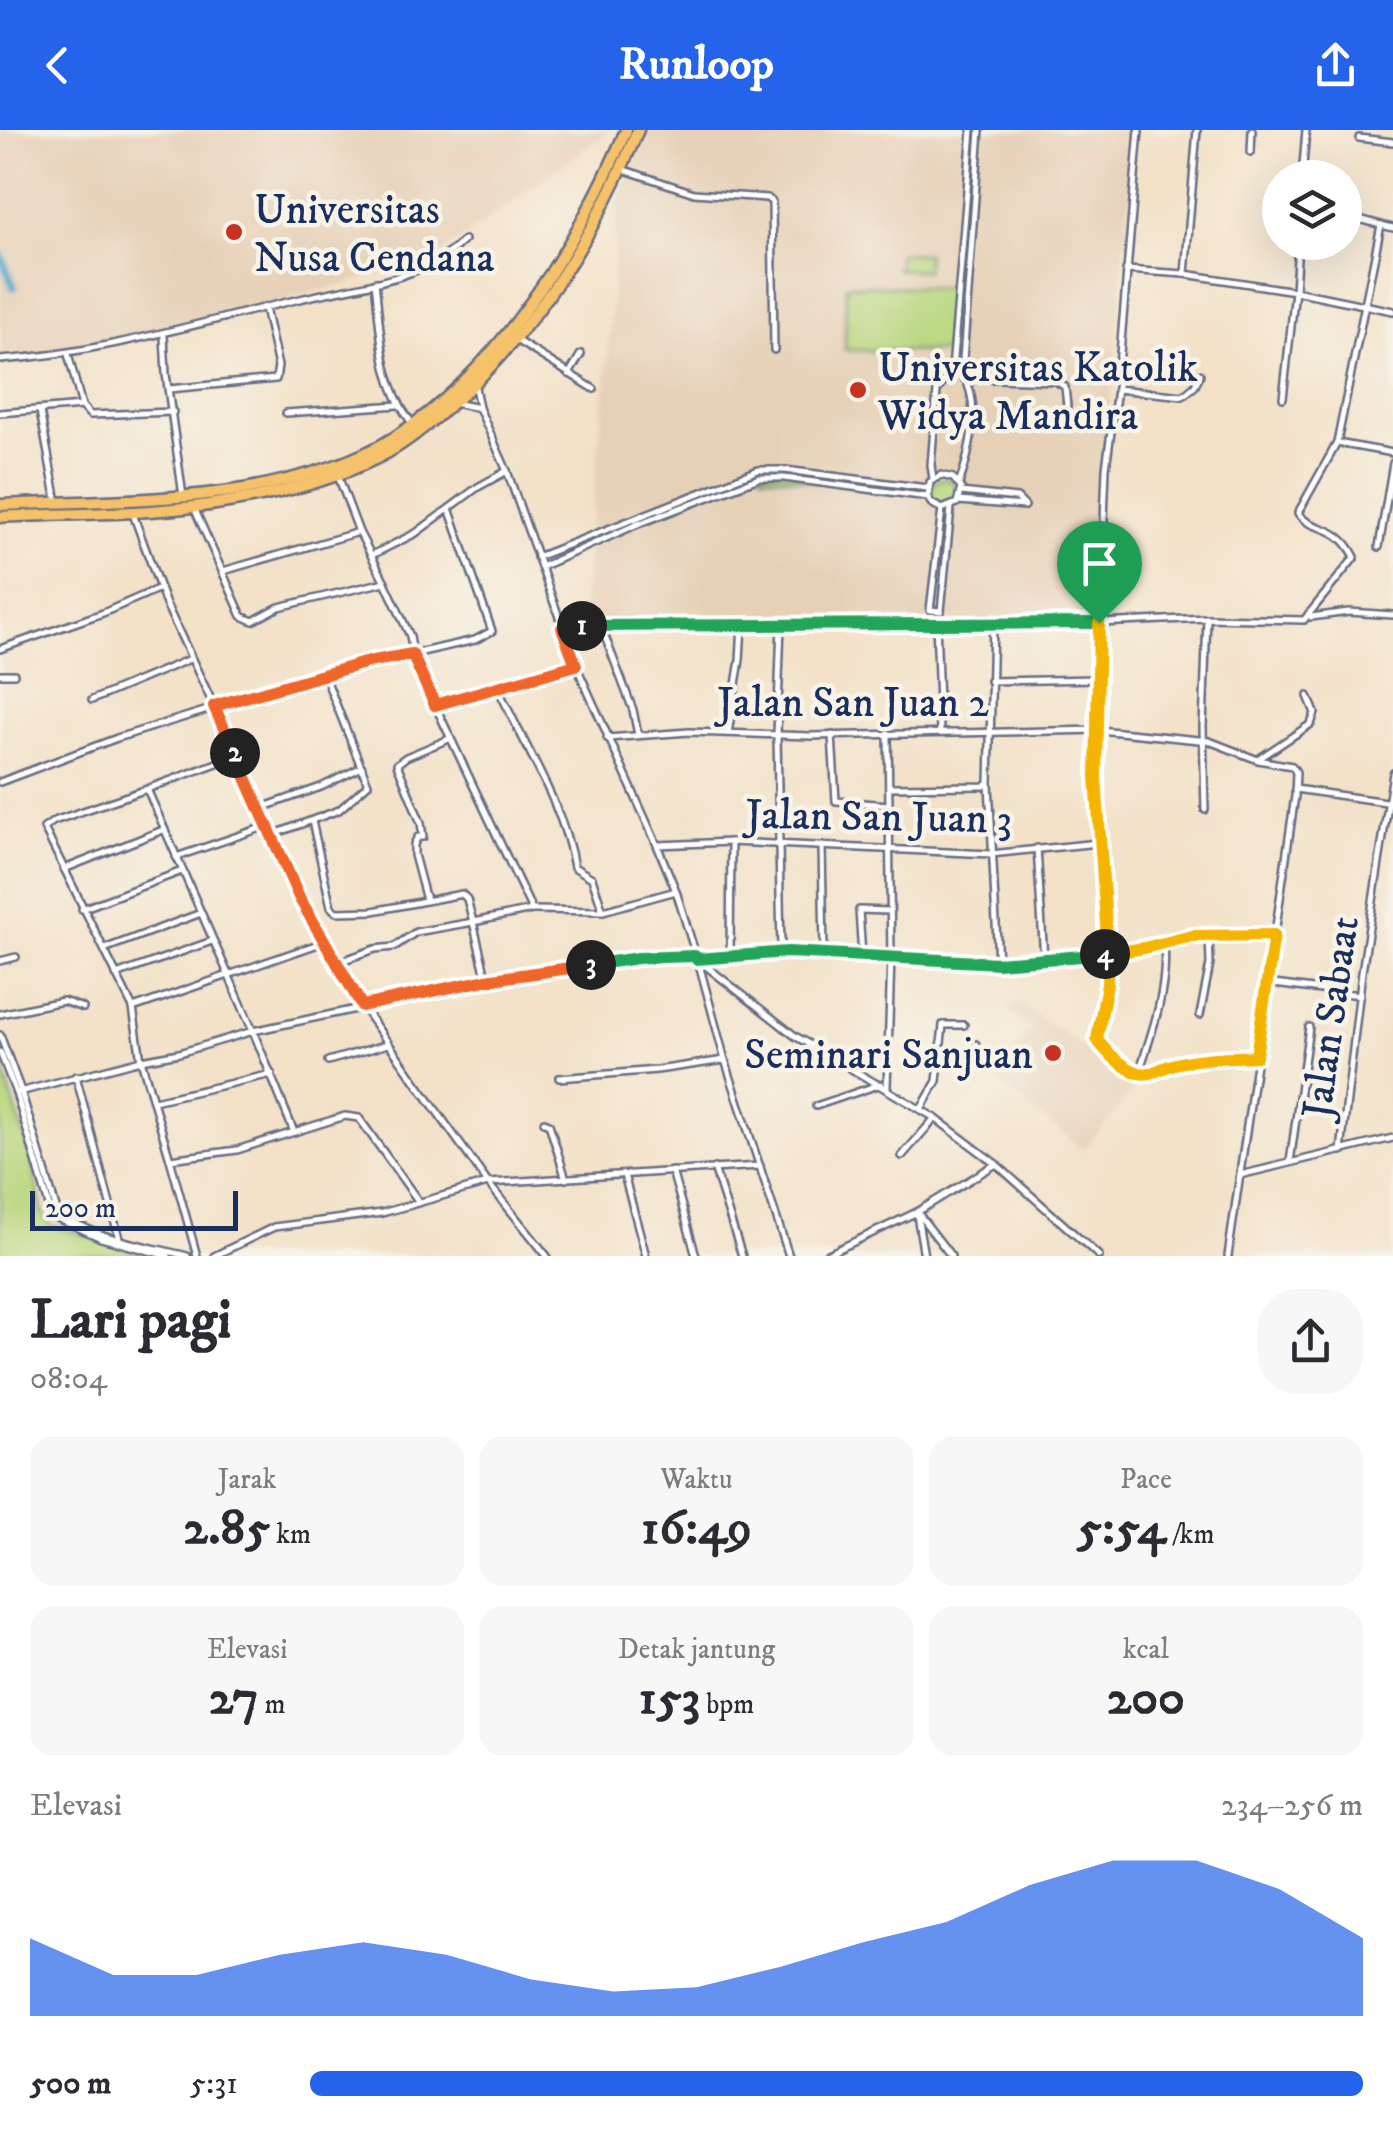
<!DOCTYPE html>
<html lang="id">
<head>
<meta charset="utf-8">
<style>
	:root { --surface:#fff; --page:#f7f7f7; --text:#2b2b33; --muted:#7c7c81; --accent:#2563eb }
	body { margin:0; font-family:"IM FELL DW Pica",serif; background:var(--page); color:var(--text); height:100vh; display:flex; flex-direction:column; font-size:38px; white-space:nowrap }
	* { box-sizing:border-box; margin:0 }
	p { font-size:32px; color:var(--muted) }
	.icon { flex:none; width:55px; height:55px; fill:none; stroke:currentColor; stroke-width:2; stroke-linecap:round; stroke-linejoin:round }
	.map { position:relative; height:1126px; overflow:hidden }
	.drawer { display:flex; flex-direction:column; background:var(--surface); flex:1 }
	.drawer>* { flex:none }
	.controls { position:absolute; left:1262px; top:30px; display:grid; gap:20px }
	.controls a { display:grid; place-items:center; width:100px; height:100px; border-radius:50%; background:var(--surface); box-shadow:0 10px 40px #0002; font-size:50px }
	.scale { position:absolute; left:30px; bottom:25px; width:208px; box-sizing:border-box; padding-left:10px; border:5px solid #1b2f5e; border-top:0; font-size:28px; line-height:35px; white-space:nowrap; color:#1b2f5e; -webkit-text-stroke:8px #f7f3e8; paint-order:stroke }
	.pin { position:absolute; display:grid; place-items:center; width:85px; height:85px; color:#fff; margin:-102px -42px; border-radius:50% 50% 50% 0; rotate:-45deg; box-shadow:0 0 10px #0007 }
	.pin .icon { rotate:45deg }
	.km { position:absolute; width:50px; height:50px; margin:-25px; border-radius:50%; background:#222; color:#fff; font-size:28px; line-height:50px; text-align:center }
	.round { display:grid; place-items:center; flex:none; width:105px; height:105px; border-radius:40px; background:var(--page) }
	.overview { display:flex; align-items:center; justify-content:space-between; height:170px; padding:0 30px }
	h1 { font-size:55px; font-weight:800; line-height:75px }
	.figures { display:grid; grid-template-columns:repeat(3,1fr); gap:15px; height:170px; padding:10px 30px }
	.figures div { display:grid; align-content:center; border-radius:25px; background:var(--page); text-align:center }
	.figures b { font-size:50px; font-weight:800 }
	.figures small { font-size:28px; font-weight:400 }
	.figures p { font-size:28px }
	.chart { height:280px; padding:20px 30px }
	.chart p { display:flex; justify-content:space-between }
	.chart svg { width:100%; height:180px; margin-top:10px; fill:var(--accent); opacity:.7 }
	ul { padding:0 30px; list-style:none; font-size:32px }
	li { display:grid; grid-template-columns:160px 120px 1fr; align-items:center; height:75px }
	li i { height:25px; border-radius:12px; background:var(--accent) }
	header { display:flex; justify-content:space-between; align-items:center; height:130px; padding:0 30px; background:var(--accent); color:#fff; font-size:45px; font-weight:800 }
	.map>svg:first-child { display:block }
	.built { fill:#e6d0b7 }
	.green { fill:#b8d67d; stroke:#6a826e; stroke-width:2.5 }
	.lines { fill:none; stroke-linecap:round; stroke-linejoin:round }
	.canal { stroke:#47a6c6; stroke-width:8 }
	.street-casing { stroke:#676d83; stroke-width:10 }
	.highway-casing { stroke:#676d83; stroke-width:15 }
	.street { stroke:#fff; stroke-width:5 }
	.highway { stroke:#f5c16b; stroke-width:10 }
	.split-1-casing { stroke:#fff; stroke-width:20 }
	.split-2-casing { stroke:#fff; stroke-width:20 }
	.split-3-casing { stroke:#fff; stroke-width:20 }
	.split-4-casing { stroke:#fff; stroke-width:20 }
	.split-5-casing { stroke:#fff; stroke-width:20 }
	.split-6-casing { stroke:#fff; stroke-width:20 }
	.split-1 { stroke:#22a559; stroke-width:12 }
	.split-2 { stroke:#f0652b; stroke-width:12 }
	.split-3 { stroke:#f0652b; stroke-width:12 }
	.split-4 { stroke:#22a559; stroke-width:12 }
	.split-5 { stroke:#f5b400; stroke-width:12 }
	.split-6 { stroke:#f5b400; stroke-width:12 }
	.poi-dot { fill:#c8321e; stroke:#f7f3e8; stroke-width:4 }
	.labels { text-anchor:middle; stroke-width:9; stroke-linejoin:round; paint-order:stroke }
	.poi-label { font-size:42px; fill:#1b2f5e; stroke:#f7f3e8; text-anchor:start }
	.street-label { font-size:42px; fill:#1b2f5e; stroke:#f7f3e8 }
</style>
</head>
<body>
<header><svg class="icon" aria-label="back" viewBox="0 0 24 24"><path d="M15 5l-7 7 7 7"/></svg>Runloop<svg class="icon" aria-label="share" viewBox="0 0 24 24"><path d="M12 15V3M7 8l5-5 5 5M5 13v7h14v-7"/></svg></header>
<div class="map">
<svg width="1393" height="1126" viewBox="0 0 1393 1126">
	<rect width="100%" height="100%" fill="#f7f3e8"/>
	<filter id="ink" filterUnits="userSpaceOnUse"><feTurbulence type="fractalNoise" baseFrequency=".01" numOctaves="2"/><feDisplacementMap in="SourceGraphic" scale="20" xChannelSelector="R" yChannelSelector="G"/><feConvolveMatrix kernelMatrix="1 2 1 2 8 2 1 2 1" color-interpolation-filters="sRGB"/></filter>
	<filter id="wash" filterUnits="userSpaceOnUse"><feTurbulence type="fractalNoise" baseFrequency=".0048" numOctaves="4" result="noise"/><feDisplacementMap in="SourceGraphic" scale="40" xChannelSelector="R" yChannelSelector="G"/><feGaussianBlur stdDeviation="2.25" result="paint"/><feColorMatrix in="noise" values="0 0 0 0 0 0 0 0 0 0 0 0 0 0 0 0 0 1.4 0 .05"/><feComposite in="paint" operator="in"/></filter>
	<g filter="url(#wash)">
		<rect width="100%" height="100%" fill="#f3e1c8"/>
		<g class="built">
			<path d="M0,0H610L431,131L192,194L98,215L0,229Z"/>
			<path d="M646,0H1135L1115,233L1100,360L1093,490L581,493L608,228L617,71Z"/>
			<path d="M1016,871L1137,955L1084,1020L993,948L1033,899L1008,881Z"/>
		</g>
		<g class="green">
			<path d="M899,123L927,124L926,141L897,139Z"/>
			<path d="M846,155L951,158L949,222L845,220Z"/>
			<path d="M761,341H777L925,360L762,345Z"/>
			<circle cx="944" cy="362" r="13"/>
			<path d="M0,931L30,1022L43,1084L51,1095L150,1126H0Z"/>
		</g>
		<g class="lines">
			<path class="canal" d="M0,124L14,157"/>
		</g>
	</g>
	<g filter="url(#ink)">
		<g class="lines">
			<g class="street-casing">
				<g id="street">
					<path d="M1359,8L1393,12"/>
					<path d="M1251,22L1252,0"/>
					<path d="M622,39L694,63L767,68L772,72L774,220"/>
					<path d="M1302,48L1306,0"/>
					<path d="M1345,85L1381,95"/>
					<path d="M1126,140L1185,144L1295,161L1298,112"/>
					<path d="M1185,144L1197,0"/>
					<path d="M375,152C381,202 380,251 411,292"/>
					<path d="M164,206L166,244L183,366"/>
					<path d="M516,210L594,259"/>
					<path d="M68,224L82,276L90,285L173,282"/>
					<path d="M0,230C104,223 200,192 300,169C355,155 422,152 464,110"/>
					<path d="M569,244L581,224"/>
					<path d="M964,248L1056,251L1065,257L1067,276"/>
					<path d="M475,257L479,278L507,341L576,535L657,715L676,761L697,829L795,906L935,988"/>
					<path d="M169,259L276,249L278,236L265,178"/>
					<path d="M1117,259L1183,266L1195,256L1200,244"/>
					<path d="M1283,268L1295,161L1393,181"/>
					<path d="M454,273L479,278"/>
					<path d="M40,281L57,372"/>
					<path d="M0,283L82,276"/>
					<path d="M286,283L398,275"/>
					<path d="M1337,313L1393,323"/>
					<path d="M933,349L931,335L937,261L952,240L972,0"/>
					<path d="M959,354C970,324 982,271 962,244L980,0"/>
					<path d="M958,371L1025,376L1017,368L961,362"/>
					<path d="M942,379L930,480L941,481L951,378"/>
					<path d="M195,380L242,486L253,491L279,477L385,452L359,402L338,346"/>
					<path d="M133,384L165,472L260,674L286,740L349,858L488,1053L547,1126"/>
					<path d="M1379,417L1393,333"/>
					<path d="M372,425L416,403L478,357L507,341"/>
					<path d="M537,427L758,340H785L927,358"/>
					<path d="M541,437L638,394L759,348H784L928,367L931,373L942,379L957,373L961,358L953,348L941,345L930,352L928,367"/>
					<path d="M223,441L359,402"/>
					<path d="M385,452L410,506L414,532L435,575"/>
					<path d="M1311,487L1349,482L1393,485"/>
					<path d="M936,492L940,602"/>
					<path d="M601,496L633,580L638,605"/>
					<path d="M562,498L940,492L1099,493L1207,488L1304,490L1355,427C1337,391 1311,403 1298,383L1337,313L1381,95L1393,98"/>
					<path d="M0,519L103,483L160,458"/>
					<path d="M0,544H14"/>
					<path d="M324,544L475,510L492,501L450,381"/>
					<path d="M1098,549V713L1109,834L1097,909L1119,930L1142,944L1173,934L1256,926"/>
					<path d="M990,551L1098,549L1106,338L1117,259L1139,0"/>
					<path d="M498,558C524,615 564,677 574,737L592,748L603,781"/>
					<path d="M92,570L190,529"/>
					<path d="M728,603L740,530L742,495"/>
					<path d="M832,605L836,671L889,675"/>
					<path d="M607,608L689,602L810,606L1099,600L1209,611L1258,630L1292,636L1296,642L1295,666L1228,1126"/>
					<path d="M1260,628L1311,594L1315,583L1308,566"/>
					<path d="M0,652L117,608L324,544L368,654L339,680L272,705"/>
					<path d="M989,653L998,833"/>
					<path d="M889,657L984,656L989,653L993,493"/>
					<path d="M147,659L54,691L44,698L133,878L141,930L179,923L253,901L147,659L236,626"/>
					<path d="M1295,659L1393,673"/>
					<path d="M261,678L321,657L362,637"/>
					<path d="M1205,680L1203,597L1207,488"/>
					<path d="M312,691L331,777L336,782L373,781L462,764L467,769L473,792L532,780L435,575L576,535"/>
					<path d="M657,715L731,712L991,724L1098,713"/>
					<path d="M822,716L824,822"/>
					<path d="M1037,718L1044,829"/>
					<path d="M176,727L267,696"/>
					<path d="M64,739L163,700"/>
					<path d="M426,770L414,725V714L418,707H423L421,693L397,634L406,627L449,609"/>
					<path d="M82,779L182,741"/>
					<path d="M532,780L603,781L676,761"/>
					<path d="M104,819L201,783"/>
					<path d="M781,821L777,605L781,495"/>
					<path d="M730,826L731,712"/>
					<path d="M862,826L859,780L889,781"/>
					<path d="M697,829L788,822L998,833L1108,824L1192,807L1273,805"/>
					<path d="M0,831L16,827"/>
					<path d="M336,833L375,819L394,817L416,802L473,792L487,851"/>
					<path d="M699,834L725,930L789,1126"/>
					<path d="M116,845L212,811"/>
					<path d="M1266,853L1360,865"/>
					<path d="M133,878L324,812"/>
					<path d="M0,884L63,871L83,878"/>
					<path d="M1200,885L1210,834L1209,805"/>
					<path d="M0,905L21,961L57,1081C91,1109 146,1115 187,1126"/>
					<path d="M0,922L16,963L52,1086L101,1108L168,1126"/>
					<path d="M940,924L970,927L976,914"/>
					<path d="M328,931L388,914"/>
					<path d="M1139,942C1153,900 1168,858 1164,814"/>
					<path d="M76,946L119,1108"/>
					<path d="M559,948L657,940L725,930"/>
					<path d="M887,958L891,827L888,603"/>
					<path d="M16,963L141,930L170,1029L237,1020L294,1002L253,901L487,851L638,828L695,825"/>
					<path d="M154,971L272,944"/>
					<path d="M816,976L881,954"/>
					<path d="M921,979L937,951L943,895H964"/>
					<path d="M544,992L549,994L566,1049"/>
					<path d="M294,1002L345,986L359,988L419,1072"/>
					<path d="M1341,1021L1362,842L1393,643"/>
					<path d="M902,1026L935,988L996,1034L1099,1126"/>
					<path d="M170,1029L197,1126"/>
					<path d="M1290,1032L1309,897"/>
					<path d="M714,1038L742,1126"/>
					<path d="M672,1041L696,1126"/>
					<path d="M624,1045L646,1126"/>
					<path d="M1240,1045L1393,1008"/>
					<path d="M917,1082L951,1126"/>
					<path d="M917,1085L924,1126"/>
					<path d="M214,1126L274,1097L382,1083L488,1053L760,1036"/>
					<path d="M824,1126L917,1082L996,1034"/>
				</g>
			</g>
			<g class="highway-casing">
				<g id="highway">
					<path d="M0,375C81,371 164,372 244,359C294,350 352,335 395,307C501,239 578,113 626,0"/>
					<path d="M0,387C78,383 158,385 234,371C283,363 335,349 379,327C402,316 422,299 441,283C531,208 594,107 638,0"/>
				</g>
			</g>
			<use href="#street" class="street"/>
			<use href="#highway" class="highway"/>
		</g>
	</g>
	<g class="lines" filter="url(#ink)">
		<g class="split-1-casing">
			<path id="split-1" d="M582,496L1099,493"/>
		</g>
		<g class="split-2-casing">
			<path id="split-2" d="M235,623L214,576L368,532L412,524L435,575L576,535L562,498L582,496"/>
		</g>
		<g class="split-3-casing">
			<path id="split-3" d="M235,623L300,769L362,876L486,850L591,835"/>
		</g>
		<g class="split-4-casing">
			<path id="split-4" d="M591,835L638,828L695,826L697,829L788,822L998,833L1105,824"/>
		</g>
		<g class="split-5-casing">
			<path id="split-5" d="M1105,824H1108L1107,854L1097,909C1104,921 1125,939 1139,943C1150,946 1160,939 1169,936C1195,927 1228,928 1256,926L1274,805L1192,806L1144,818"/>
		</g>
		<g class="split-6-casing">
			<path id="split-6" d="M1099,493L1096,647L1108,824L1144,818"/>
		</g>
		<use href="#split-1" class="split-1"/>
		<use href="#split-2" class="split-2"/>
		<use href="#split-3" class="split-3"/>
		<use href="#split-4" class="split-4"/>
		<use href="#split-5" class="split-5"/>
		<use href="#split-6" class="split-6"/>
	</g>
	<g class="poi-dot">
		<circle cx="234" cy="102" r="10"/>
		<circle cx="858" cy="260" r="10"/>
		<circle cx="1053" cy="923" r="10"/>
	</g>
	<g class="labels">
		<g class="poi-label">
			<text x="254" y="93">Universitas<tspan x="254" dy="48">Nusa Cendana</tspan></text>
			<text x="878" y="251">Universitas Katolik<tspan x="878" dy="48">Widya Mandira</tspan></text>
			<text x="1033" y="938" text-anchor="end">Seminari Sanjuan</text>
		</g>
		<g class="street-label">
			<text x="853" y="586">Jalan San Juan 2</text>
			<text transform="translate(879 685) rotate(1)" y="15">Jalan San Juan 3</text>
			<text transform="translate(1329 887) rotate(-82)" y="15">Jalan Sabaat</text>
		</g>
	</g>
</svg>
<div class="controls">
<a><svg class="icon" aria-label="layers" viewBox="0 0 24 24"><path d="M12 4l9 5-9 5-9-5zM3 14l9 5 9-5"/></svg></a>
</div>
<div class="scale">200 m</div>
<div class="pin" style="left:1099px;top:493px;background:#1e9e55"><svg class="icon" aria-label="arrive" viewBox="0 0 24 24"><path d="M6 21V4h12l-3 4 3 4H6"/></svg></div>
<b class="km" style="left:582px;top:496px">1</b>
<b class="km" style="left:235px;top:623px">2</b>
<b class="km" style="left:591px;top:835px">3</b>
<b class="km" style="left:1105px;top:824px">4</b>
</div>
<section class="drawer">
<div class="overview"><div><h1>Lari pagi</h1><p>08:04</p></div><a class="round"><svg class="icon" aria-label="share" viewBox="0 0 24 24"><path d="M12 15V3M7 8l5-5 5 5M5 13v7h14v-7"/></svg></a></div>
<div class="figures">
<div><p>Jarak</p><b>2.85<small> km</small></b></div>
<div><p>Waktu</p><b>16:49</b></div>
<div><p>Pace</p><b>5:54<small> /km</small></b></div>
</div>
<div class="figures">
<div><p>Elevasi</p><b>27<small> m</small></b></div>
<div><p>Detak jantung</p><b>153<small> bpm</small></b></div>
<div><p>kcal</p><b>200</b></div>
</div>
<div class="chart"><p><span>Elevasi</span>234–256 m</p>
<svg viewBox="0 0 160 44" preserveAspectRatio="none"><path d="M0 44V25L10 34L20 34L30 29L40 26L50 29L60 35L70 38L80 37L90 32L100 26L110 21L120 12L130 6L140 6L150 13L160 25V44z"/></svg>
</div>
<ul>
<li><b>500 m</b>5:31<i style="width:100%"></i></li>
</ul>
</section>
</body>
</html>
